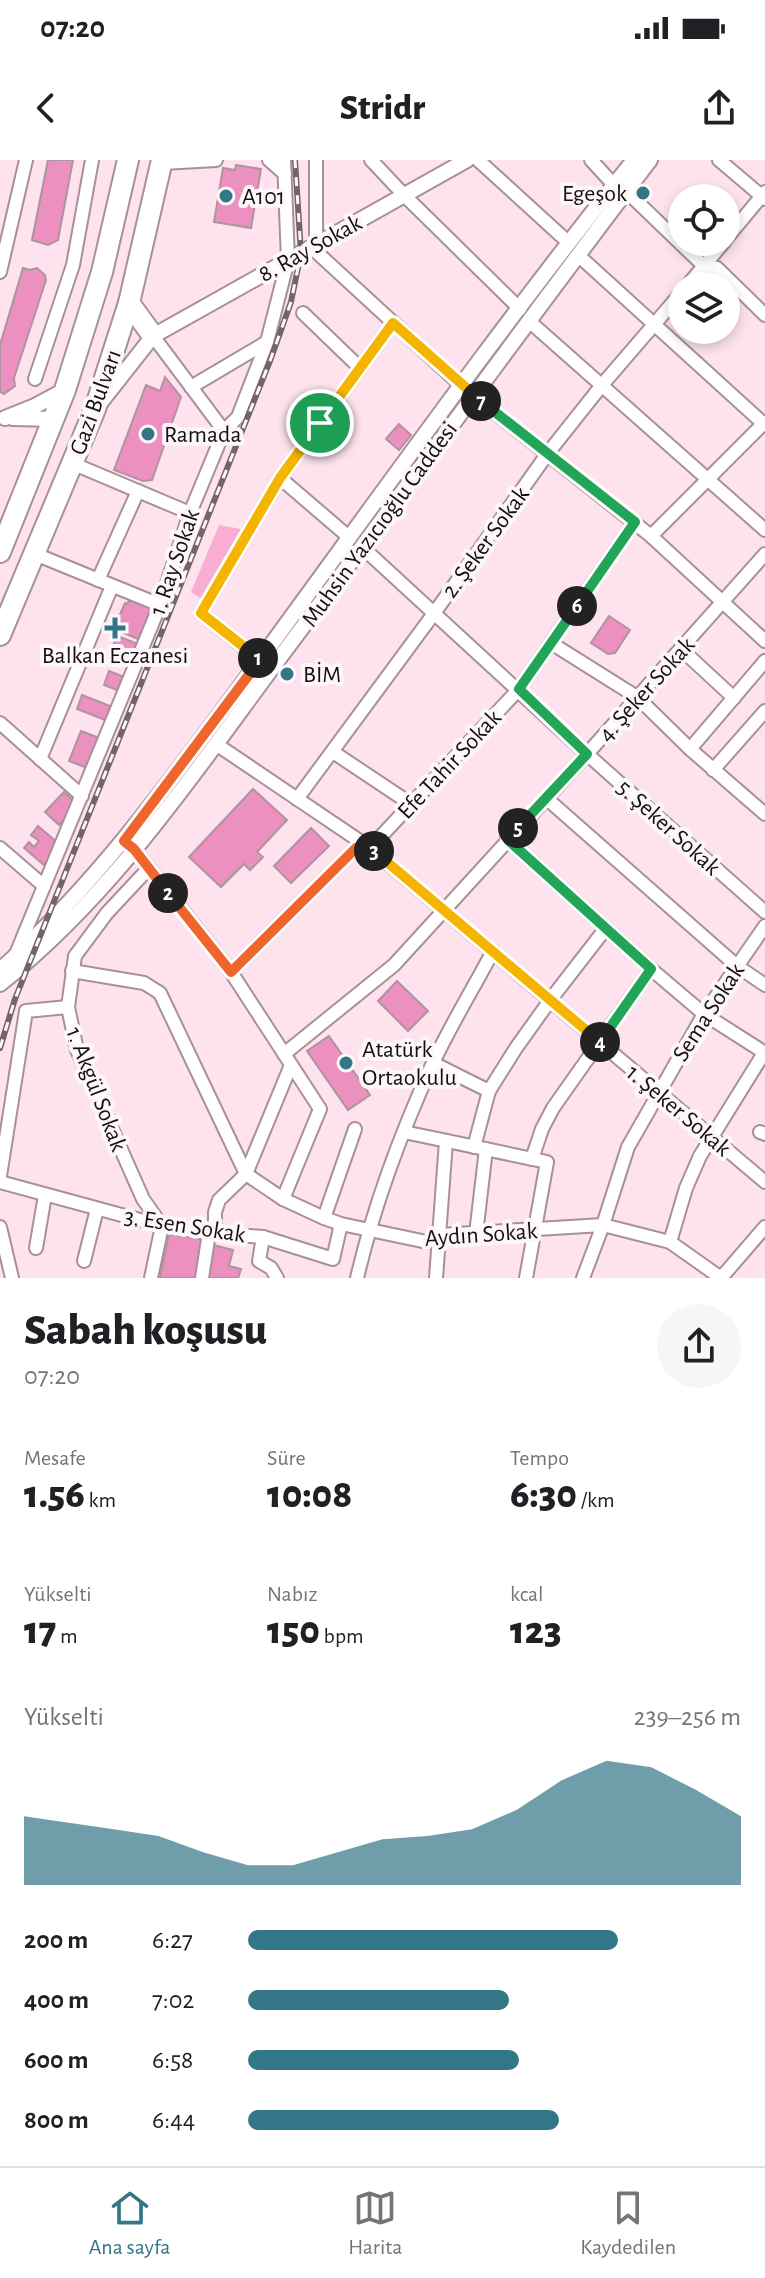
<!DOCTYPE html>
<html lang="tr">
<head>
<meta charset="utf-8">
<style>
	:root { --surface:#fff; --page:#f6f6f6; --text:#202124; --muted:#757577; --line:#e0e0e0; --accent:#337687 }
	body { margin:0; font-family:"Alegreya Sans",sans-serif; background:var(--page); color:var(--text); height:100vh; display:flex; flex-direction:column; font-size:30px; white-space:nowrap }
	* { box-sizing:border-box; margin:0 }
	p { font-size:26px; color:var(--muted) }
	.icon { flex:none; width:44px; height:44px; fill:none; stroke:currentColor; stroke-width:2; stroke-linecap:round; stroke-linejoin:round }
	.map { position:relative; height:1118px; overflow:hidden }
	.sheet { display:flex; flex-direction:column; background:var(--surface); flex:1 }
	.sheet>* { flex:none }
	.fabs { position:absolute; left:668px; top:24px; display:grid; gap:16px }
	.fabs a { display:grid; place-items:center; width:72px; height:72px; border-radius:50%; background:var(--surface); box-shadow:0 4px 12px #0003; font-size:40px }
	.pin { position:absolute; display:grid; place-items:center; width:68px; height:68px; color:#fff; margin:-34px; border:4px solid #fff; border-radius:50%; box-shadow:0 2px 8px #0007 }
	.km { position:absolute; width:40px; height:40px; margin:-20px; border-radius:50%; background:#222; color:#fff; font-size:22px; line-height:40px; text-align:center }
	.round { display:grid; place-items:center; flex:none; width:84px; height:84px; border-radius:42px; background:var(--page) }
	.summary { display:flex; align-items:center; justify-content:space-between; height:136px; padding:0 24px }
	h1 { font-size:44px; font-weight:800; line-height:60px }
	.metrics { display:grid; grid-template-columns:repeat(3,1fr); gap:12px; height:136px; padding:8px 24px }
	.metrics div { display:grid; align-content:center }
	.metrics b { font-size:40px; font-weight:800 }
	.metrics small { font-size:22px; font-weight:400 }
	.metrics p { font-size:22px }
	.chart { height:224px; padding:16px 24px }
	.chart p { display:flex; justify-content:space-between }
	.chart svg { width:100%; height:144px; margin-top:8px; fill:var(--accent); opacity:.7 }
	ul { padding:0 24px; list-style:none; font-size:26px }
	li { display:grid; grid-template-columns:128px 96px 1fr; align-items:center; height:60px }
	li i { height:20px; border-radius:10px; background:var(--accent) }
	.status { display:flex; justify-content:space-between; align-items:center; height:56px; padding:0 40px; background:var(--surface); direction:ltr }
	.status svg { height:22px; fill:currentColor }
	header { display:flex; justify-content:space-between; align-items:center; height:104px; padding:0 24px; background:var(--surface); font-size:36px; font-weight:800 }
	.tabs { display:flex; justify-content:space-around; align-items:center; height:112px; border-top:2px solid var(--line); background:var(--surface); font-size:22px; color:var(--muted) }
	.tabs a { display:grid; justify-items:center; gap:4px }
	.tabs .on { color:var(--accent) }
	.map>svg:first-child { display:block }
	.green { fill:#faadd3 }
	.building { fill:#ec90bf; stroke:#ad949f; stroke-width:2 }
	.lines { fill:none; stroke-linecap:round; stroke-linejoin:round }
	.minor-casing { stroke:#a8909b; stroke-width:16 }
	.tertiary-casing { stroke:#a8909b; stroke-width:18 }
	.trunk-casing { stroke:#a8909b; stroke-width:24 }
	.minor { stroke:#fff; stroke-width:12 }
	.tertiary { stroke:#fff; stroke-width:14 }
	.trunk { stroke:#fff; stroke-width:20 }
	.rail-casing { stroke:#73636a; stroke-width:6 }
	.rail { stroke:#fcf7f9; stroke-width:3; stroke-dasharray:9; stroke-linecap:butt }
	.split-1-casing { stroke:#fff; stroke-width:16 }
	.split-2-casing { stroke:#fff; stroke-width:16 }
	.split-3-casing { stroke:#fff; stroke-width:16 }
	.split-4-casing { stroke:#fff; stroke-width:16 }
	.split-5-casing { stroke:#fff; stroke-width:16 }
	.split-6-casing { stroke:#fff; stroke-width:16 }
	.split-7-casing { stroke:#fff; stroke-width:16 }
	.split-8-casing { stroke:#fff; stroke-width:16 }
	.split-1 { stroke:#f5b400; stroke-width:10 }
	.split-2 { stroke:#f0652b; stroke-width:10 }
	.split-3 { stroke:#f0652b; stroke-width:10 }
	.split-4 { stroke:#f5b400; stroke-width:10 }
	.split-5 { stroke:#22a559; stroke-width:10 }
	.split-6 { stroke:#22a559; stroke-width:10 }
	.split-7 { stroke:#22a559; stroke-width:10 }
	.split-8 { stroke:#f5b400; stroke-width:10 }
	.poi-dot { fill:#337687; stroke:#fcf7f9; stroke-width:3 }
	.labels { text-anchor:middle; stroke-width:8; stroke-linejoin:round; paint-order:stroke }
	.poi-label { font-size:24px; fill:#170e13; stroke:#fcf7f9; text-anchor:start }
	.street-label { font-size:24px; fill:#170e13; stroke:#fcf7f9 }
</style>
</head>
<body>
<div class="status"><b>07:20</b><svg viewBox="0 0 49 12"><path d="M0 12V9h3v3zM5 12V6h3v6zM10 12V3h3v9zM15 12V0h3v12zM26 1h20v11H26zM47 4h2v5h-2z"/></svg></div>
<header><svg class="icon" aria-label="back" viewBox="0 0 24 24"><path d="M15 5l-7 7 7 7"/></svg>Stridr<svg class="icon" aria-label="share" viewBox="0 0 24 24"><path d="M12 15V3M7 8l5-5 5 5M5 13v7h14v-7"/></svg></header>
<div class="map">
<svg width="765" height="1118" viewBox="0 0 765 1118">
	<rect width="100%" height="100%" fill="#fee3ef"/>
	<path class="green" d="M219,365L241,369L205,441L191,432Z"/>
	<g class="building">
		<path d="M48,0H73L58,80L48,85L32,80Z"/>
		<path d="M236,5L261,9L251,68L214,62L223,8L235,10Z"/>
		<path d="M23,108L30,110L37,108L45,115L46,120L14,218L15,226L4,234L0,232V185Z"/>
		<path d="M165,217L181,237L152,320L143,321L114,310L146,225L160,231Z"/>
		<path d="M399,264L411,275L399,290L386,279Z"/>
		<path d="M130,439L153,448L140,480L117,470L120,463L117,461L125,443L127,444Z"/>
		<path d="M609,456L630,470L615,493L608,494L591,483Z"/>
		<path d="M117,476L141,485L132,507L108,497Z"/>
		<path d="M109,511L127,518L122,532L104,525Z"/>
		<path d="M82,535L115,548L110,562L77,549Z"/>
		<path d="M81,571L102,579L90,609L69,601Z"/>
		<path d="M253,629L287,660L257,692L263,697L250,710L244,704L221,727L189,697Z"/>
		<path d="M64,632L78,645L59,665L45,652Z"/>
		<path d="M38,666L60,685L44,705L24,688L29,682L34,687L39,681L31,675Z"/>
		<path d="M311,668L329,686L291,723L274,706Z"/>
		<path d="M397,821L428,851L408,871L378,841Z"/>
		<path d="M329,876L370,935L348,950L307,891Z"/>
		<path d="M170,1068L206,1076L198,1118H160Z"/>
		<path d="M213,1085L233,1090L229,1106L241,1109L238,1118H204Z"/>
	</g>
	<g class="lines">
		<g class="minor-casing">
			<g id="minor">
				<path d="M269,0L285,14"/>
				<path d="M371,0L404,35L520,149"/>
				<path d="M478,0L569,83"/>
				<path d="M591,0L614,25"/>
				<path d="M719,0L765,39"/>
				<path d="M162,3L216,0"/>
				<path d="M626,31L704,106L717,108L765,155"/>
				<path d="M726,79L765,32"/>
				<path d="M316,84V0"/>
				<path d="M311,87L462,226"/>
				<path d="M578,95L765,265"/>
				<path d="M0,112L26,0"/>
				<path d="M687,126L724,82"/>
				<path d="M303,153L360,208"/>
				<path d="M529,161L765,370"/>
				<path d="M153,176L224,271"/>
				<path d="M35,219L73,105L92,0"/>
				<path d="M191,227L267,182"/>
				<path d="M473,235L651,376L765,481"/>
				<path d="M74,304L190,353"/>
				<path d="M280,318L350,378"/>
				<path d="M651,376L765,262"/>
				<path d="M362,387L587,594L765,752"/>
				<path d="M35,394L160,445"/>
				<path d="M98,420L138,331"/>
				<path d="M551,483L637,537L690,589L765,654"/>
				<path d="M681,489L734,538"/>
				<path d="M260,500L201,453L280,318L393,163"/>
				<path d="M0,563L82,636"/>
				<path d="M216,584L370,688L765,1022"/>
				<path d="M690,589L765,501"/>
				<path d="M333,592L411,644"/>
				<path d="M40,599L112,426"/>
				<path d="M713,610L765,551"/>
				<path d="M546,638L737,806L765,825"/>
				<path d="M297,639L435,452L548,293L602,225L682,132"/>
				<path d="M508,680L651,809L704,854L765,893"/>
				<path d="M0,688L44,726"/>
				<path d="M134,689L231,812L320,949L283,1039"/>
				<path d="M149,708L107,753L75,796L68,847L77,890L143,1039L162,1066L151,1118"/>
				<path d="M16,794L160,445L190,353L224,271L238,257L267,182L288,100L284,0"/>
				<path d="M72,811L144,823L160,833L246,1014L283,1039L324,1058L341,1064L427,1082L439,1075L603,1065L670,1082L721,1118L765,1067"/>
				<path d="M231,812L356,688H370L519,529L635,362"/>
				<path d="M284,894L394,805L587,594L765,394"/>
				<path d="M433,903L489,931"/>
				<path d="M404,972L547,1002L526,1118"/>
				<path d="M760,972L765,974"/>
				<path d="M474,987L489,931L516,888L551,839L606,768"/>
				<path d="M532,999L542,969L553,948L651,809"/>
				<path d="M0,1016L26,851L68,847"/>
				<path d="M0,1022L162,1066L209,1073L263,1077L333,1099L341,1064"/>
				<path d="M324,1058L355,969"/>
				<path d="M0,1067L12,1118"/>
				<path d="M476,1074L486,989"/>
				<path d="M263,1077L259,1101L271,1108L277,1118"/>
				<path d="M670,1082L686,1028L700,996L764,893"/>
				<path d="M36,1088L45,1035"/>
				<path d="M84,1101L97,1049"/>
				<path d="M202,1118L209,1073L215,1066V1052L219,1040L246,1014L291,905"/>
				<path d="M357,1118C374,1045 401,973 432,905C450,866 473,829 493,791"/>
				<path d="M436,1118L446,981"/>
				<path d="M583,1118L603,1065L628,987L704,854L765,766"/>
			</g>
		</g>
		<g class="tertiary-casing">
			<g id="tertiary">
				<path d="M101,242L153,176L467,0"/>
				<path d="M5,258L35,246L65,230"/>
				<path d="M12,258L55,259"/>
				<path d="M0,810C106,716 187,598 271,485C390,322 508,157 634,0"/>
				<path d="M0,824C112,736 194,613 278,500C403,333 524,165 650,0"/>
			</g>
		</g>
		<g class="trunk-casing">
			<g id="trunk">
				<path d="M129,143L153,176"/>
				<path d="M0,392L65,230L102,112L128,0"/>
				<path d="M0,475L95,249L129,143L162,0"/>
			</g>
		</g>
		<use href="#minor" class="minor"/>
		<use href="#tertiary" class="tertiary"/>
		<use href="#trunk" class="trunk"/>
		<g class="rail-casing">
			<path id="rail" d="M0,888L15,839L270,201L291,142L301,93L295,0"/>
		</g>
		<use href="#rail" class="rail"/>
	</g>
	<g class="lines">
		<g class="split-1-casing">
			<path id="split-1" d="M258,498L201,453L280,318L320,263"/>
		</g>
		<g class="split-2-casing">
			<path id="split-2" d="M168,733L134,689L124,681L260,500L258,498"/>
		</g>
		<g class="split-3-casing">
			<path id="split-3" d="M168,733L231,812L356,688H370L374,691"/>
		</g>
		<g class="split-4-casing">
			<path id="split-4" d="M374,691L600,882"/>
		</g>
		<g class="split-5-casing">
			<path id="split-5" d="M518,668L508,680L651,809L600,882"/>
		</g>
		<g class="split-6-casing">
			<path id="split-6" d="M518,668L587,594L519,529L577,446"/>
		</g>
		<g class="split-7-casing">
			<path id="split-7" d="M481,241L635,362L577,446"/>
		</g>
		<g class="split-8-casing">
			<path id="split-8" d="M320,263L393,163L481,241"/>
		</g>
		<use href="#split-1" class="split-1"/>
		<use href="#split-2" class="split-2"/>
		<use href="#split-3" class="split-3"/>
		<use href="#split-4" class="split-4"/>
		<use href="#split-5" class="split-5"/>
		<use href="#split-6" class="split-6"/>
		<use href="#split-7" class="split-7"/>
		<use href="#split-8" class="split-8"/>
	</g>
	<g class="poi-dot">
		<circle cx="643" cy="33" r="8"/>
		<circle cx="226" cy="36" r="8"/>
		<circle cx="148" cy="274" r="8"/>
		<path d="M111 456h8v8h8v8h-8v8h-8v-8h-8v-8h8z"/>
		<circle cx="287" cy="514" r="8"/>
		<circle cx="346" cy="903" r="8"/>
	</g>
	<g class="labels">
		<g class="poi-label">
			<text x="627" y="41" text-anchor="end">Egeşok</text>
			<text x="242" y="44">A101</text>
			<text x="164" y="282">Ramada</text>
			<text x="115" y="503" text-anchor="middle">Balkan Eczanesi</text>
			<text x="303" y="522">BİM</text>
			<text x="362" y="897">Atatürk<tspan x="362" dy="28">Ortaokulu</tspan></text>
		</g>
		<g class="street-label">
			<text transform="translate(310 88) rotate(-29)" y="8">8. Ray Sokak</text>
			<text transform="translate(95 242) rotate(-70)" y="8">Gazi Bulvarı</text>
			<text transform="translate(379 364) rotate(-54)" y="8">Muhsin Yazıcıoğlu Caddesi</text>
			<text transform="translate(485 382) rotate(-54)" y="8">2. Şeker Sokak</text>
			<text transform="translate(174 402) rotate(-71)" y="8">1. Ray Sokak</text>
			<text transform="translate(646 529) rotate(-48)" y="8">4. Şeker Sokak</text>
			<text transform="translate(449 604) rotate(-47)" y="8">Efe Tahir Sokak</text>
			<text transform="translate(669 667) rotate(42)" y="8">5. Şeker Sokak</text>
			<text transform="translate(708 852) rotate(-57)" y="8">Sema Sokak</text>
			<text transform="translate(97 929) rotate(69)" y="8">1. Akgül Sokak</text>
			<text transform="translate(679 950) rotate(40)" y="8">1. Şeker Sokak</text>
			<text transform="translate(185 1065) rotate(9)" y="8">3. Esen Sokak</text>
			<text transform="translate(481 1074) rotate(-4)" y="8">Aydın Sokak</text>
		</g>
	</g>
</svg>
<div class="fabs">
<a><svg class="icon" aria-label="locate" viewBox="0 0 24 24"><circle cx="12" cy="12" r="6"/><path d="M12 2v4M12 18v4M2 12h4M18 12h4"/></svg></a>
<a><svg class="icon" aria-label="layers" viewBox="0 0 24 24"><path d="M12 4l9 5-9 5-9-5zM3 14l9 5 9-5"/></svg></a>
</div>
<div class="pin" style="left:320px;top:263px;background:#1e9e55"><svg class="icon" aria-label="arrive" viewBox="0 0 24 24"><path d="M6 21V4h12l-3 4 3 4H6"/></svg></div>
<b class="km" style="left:258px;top:498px">1</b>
<b class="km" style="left:168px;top:733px">2</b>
<b class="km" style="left:374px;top:691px">3</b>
<b class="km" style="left:600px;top:882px">4</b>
<b class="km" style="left:518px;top:668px">5</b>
<b class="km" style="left:577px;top:446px">6</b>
<b class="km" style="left:481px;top:241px">7</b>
</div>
<section class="sheet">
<div class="summary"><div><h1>Sabah koşusu</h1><p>07:20</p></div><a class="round"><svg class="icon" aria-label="share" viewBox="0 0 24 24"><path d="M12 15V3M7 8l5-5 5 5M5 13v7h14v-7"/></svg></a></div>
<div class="metrics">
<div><p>Mesafe</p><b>1.56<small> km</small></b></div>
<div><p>Süre</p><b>10:08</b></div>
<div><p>Tempo</p><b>6:30<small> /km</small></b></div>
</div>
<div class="metrics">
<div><p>Yükselti</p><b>17<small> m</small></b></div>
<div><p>Nabız</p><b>150<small> bpm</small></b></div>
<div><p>kcal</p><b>123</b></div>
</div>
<div class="chart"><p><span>Yükselti</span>239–256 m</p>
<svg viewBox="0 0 160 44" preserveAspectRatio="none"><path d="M0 44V23L10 25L20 27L30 29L40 34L50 38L60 38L70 34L80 30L90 29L100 27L110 21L120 12L130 6L140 8L150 15L160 23V44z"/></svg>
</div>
<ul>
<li><b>200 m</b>6:27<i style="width:75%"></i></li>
<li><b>400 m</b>7:02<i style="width:53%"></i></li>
<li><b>600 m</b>6:58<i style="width:55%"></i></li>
<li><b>800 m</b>6:44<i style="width:63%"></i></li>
</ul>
</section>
<nav class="tabs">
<a class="on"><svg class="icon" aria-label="home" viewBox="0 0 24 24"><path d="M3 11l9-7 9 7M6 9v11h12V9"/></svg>Ana sayfa</a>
<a><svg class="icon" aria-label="map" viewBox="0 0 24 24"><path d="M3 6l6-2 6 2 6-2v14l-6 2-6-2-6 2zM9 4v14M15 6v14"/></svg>Harita</a>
<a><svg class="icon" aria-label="saved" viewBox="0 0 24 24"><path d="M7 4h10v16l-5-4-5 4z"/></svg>Kaydedilen</a>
</nav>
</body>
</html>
